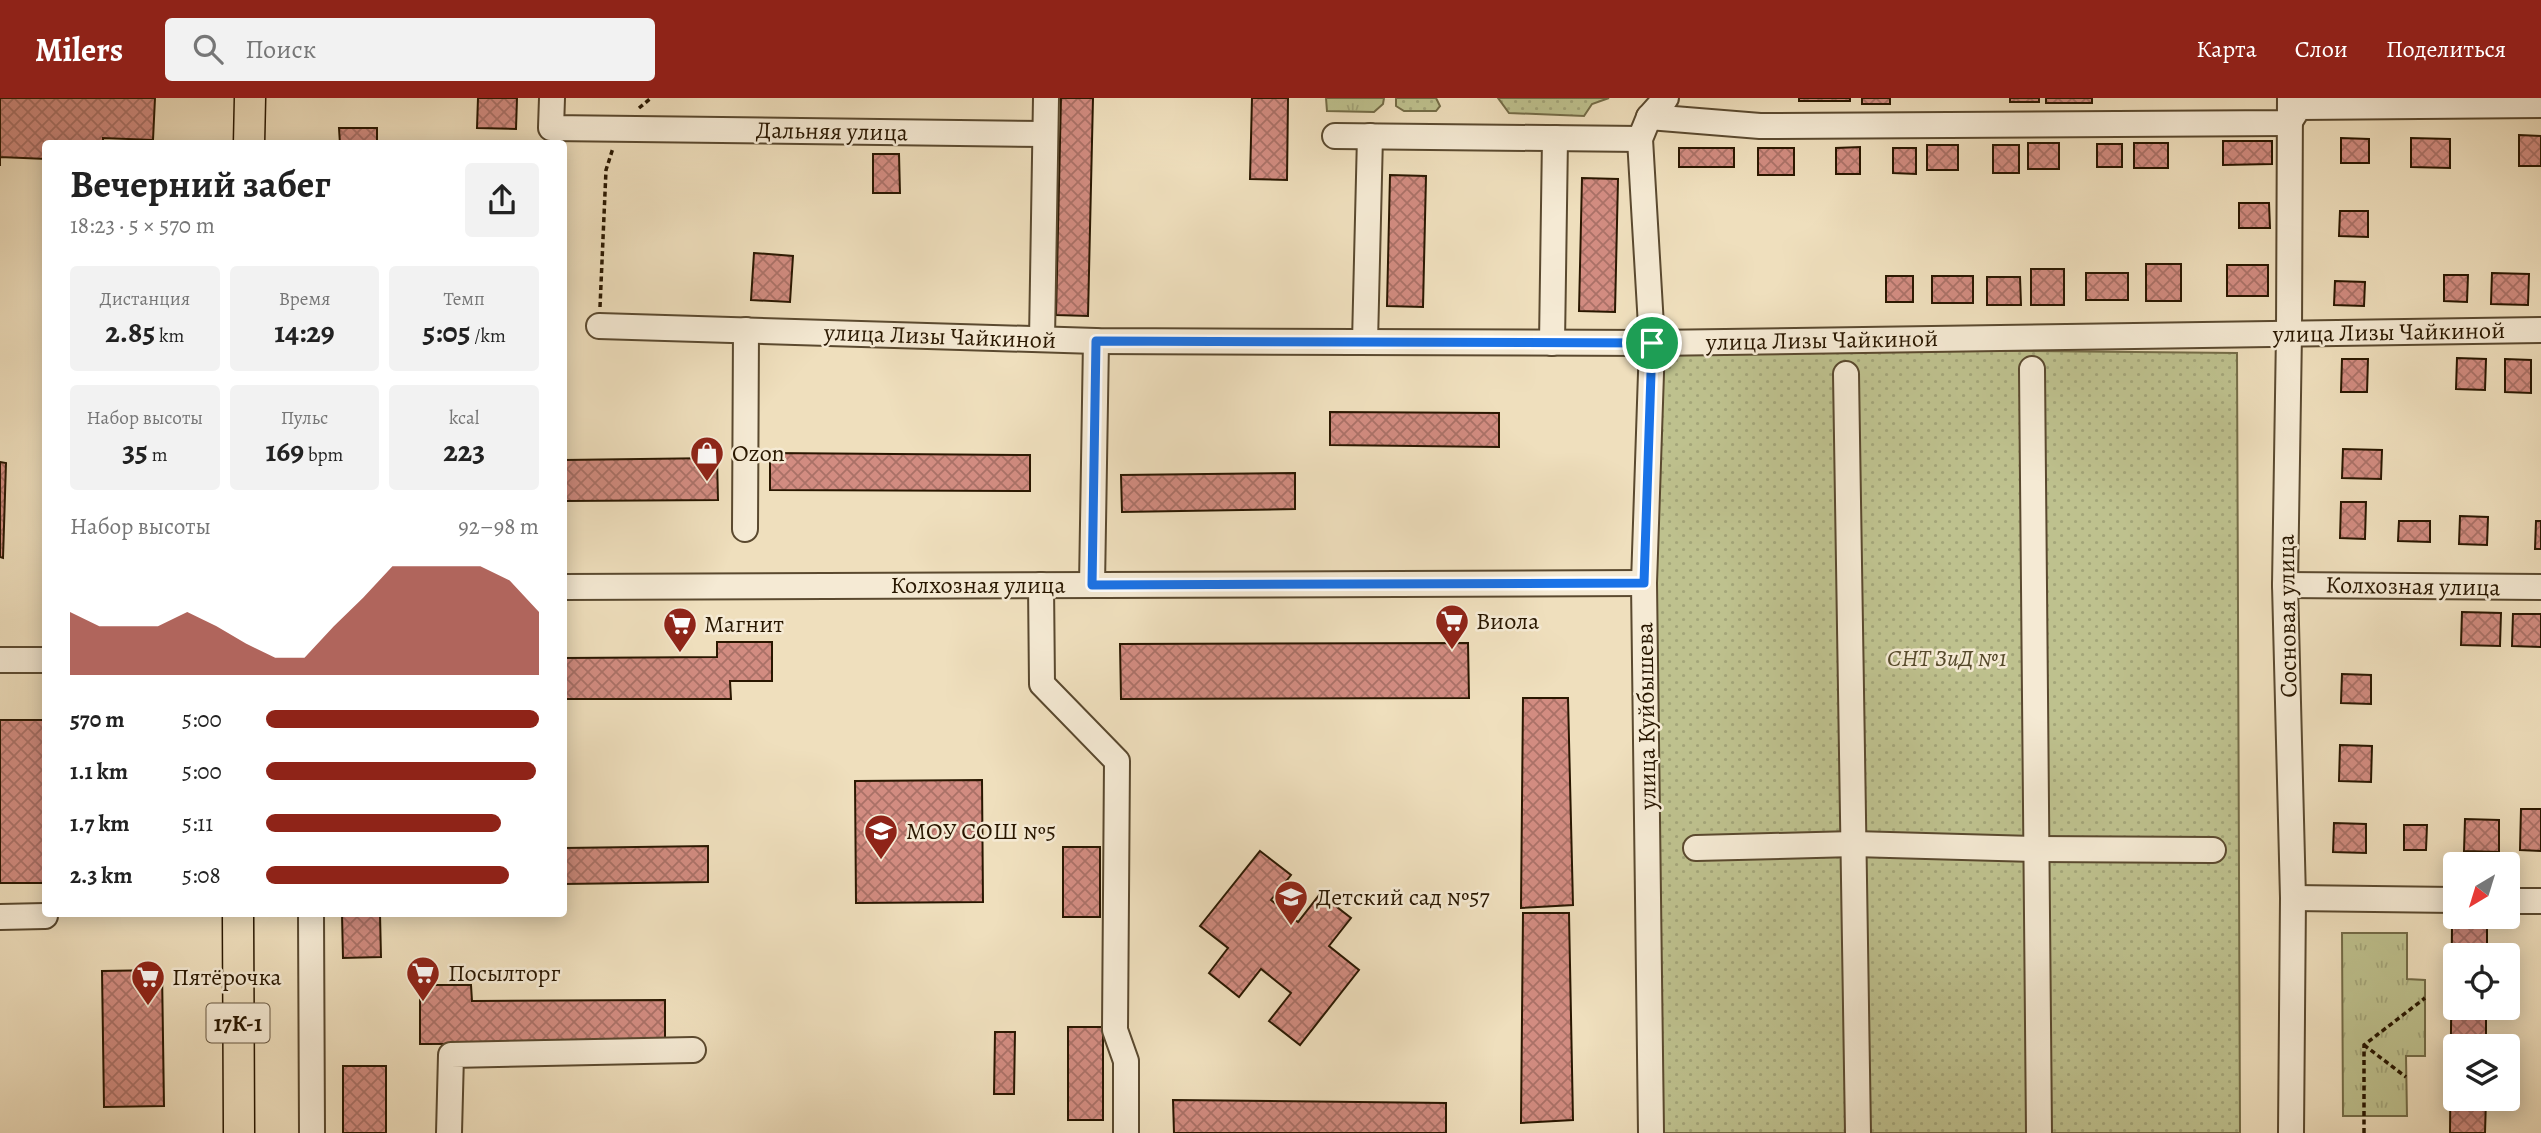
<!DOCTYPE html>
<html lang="ru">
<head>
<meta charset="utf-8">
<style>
	:root { --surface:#fff; --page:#f2f2f2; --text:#222; --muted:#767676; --accent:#8f2418 }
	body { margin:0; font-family:Alegreya,serif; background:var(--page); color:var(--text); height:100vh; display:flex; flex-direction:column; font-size:26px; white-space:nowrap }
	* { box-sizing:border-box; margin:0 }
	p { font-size:23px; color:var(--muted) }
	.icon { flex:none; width:38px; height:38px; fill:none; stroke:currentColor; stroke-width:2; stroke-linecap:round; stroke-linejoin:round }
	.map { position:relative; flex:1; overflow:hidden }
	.side { position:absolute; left:42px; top:42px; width:525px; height:777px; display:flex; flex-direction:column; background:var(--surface); border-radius:7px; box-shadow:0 4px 18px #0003 }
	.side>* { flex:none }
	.needle { width:46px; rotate:218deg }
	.buttons { position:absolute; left:2443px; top:754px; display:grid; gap:14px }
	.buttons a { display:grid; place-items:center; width:77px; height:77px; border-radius:7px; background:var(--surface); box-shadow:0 4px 18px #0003; font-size:35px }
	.pin { position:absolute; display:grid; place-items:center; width:60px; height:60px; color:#fff; margin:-30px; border:4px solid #fff; border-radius:50%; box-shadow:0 2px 7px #0007 }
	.round { display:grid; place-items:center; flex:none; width:74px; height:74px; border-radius:7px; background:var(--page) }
	.headline { display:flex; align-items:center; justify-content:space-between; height:119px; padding:0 28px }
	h1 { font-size:38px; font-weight:700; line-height:52px }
	.metrics { display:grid; grid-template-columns:repeat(3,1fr); gap:10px; height:119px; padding:7px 28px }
	.metrics div { display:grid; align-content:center; border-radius:7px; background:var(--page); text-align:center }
	.metrics b { font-size:30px; font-weight:700 }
	.metrics small { font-size:19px; font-weight:400 }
	.metrics p { font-size:19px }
	.chart { height:196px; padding:14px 28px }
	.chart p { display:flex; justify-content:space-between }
	.chart svg { width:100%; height:126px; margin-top:7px; fill:var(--accent); opacity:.7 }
	ul { padding:0 28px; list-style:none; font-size:23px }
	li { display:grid; grid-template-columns:112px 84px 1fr; align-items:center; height:52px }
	li i { height:18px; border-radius:9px; background:var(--accent) }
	header { display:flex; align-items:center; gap:42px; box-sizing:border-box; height:98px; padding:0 35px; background:var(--accent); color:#fff }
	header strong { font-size:33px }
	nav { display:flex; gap:38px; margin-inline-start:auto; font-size:24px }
	.search { width:490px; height:63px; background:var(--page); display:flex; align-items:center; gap:18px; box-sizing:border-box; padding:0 24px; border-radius:7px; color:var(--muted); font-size:26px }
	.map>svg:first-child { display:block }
	.grass { fill:url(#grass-dots); stroke:#746c47; stroke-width:2 }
	.park { fill:url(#park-tufts); stroke:#746c47; stroke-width:2 }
	.building { fill:url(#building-cross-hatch); stroke:#291700; stroke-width:2 }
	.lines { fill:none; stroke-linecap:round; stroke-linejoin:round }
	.minor-casing { stroke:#5a492f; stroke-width:28 }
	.major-casing { stroke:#291700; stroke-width:33 }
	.path { stroke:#291700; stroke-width:3.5; stroke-dasharray:5 3.5; stroke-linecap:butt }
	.minor { stroke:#f5ead4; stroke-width:24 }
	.major { stroke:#efdfbd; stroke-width:30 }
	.route-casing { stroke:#fff; stroke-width:14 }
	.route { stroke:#1a73e8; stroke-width:9 }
	.labels { text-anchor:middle; stroke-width:5; stroke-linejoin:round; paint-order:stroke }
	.shield { fill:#f5ead4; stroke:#665640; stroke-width:2 }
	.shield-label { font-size:23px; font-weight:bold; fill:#291700 }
	.street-label { font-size:24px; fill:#291700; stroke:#f5ead4 }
	.poi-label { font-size:24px; fill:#291700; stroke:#f5ead4; text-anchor:start }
	.park-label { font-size:24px; font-style:italic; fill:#564a2b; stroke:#f5ead4 }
</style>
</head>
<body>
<header>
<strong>Milers</strong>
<div class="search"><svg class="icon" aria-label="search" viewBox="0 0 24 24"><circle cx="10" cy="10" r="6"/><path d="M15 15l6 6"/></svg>Поиск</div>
<nav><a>Карта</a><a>Слои</a><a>Поделиться</a></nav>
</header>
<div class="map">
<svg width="2541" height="1035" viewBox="0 0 2541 1035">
	<defs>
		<pattern id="grass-dots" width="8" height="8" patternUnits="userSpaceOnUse" patternTransform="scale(1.75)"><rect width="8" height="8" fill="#bec18e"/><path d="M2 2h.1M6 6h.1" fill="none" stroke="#a3a579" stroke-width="1.8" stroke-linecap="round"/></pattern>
		<pattern id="park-tufts" width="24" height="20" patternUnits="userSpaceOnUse" patternTransform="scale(1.75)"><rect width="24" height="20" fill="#bec18e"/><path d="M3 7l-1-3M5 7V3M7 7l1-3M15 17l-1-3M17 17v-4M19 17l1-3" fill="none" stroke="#a3a579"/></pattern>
		<pattern id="building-cross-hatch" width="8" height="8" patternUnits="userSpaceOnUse" patternTransform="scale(1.75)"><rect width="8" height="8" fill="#d28c81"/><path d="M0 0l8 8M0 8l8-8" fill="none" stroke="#aa7167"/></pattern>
	</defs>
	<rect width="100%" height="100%" fill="#efdfbd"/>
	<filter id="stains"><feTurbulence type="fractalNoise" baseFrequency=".00286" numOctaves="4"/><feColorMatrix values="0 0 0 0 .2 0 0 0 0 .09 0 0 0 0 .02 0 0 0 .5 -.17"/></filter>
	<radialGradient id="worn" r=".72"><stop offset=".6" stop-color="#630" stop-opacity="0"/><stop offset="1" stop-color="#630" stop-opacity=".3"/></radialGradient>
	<g class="grass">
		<path d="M1396,0H1436L1440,8L1436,13H1404L1396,8Z"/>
		<path d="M1498,0H1609L1592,6L1584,18L1509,15Z"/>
		<path d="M1653,249L2237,255L2240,1035H1662Z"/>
	</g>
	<g class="park">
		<path d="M1326,0H1384L1383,6L1374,14L1327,13Z"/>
		<path d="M2342,835H2407V881L2425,882V958H2406L2407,1018H2343Z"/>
	</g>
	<g class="building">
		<path d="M0,0H155L153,42L103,40V46H46V61L0,59V68Z"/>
		<path d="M478,0H517L516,31L477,30Z"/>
		<path d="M1061,0H1093L1088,218L1056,217Z"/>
		<path d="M1252,0H1288L1287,82L1250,81Z"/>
		<rect x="1799" y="0" width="51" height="3"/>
		<rect x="1862" y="0" width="28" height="6"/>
		<rect x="2010" y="0" width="29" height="4"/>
		<rect x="2046" y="0" width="46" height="5"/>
		<path d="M339,30H377V46H340Z"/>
		<path d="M2519,37L2541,38V68H2519Z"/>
		<path d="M2341,40L2369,41V65H2341Z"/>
		<path d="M2411,40L2450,41V70L2411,69Z"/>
		<path d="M2223,43H2272V66L2223,67Z"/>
		<rect x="2028" y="45" width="31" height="26"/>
		<rect x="2134" y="45" width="34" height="25"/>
		<rect x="2097" y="46" width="25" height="23"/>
		<rect x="1927" y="47" width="31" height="25"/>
		<rect x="1993" y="47" width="26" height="28"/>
		<path d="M1860,49V76H1836V50Z"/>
		<rect x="1679" y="50" width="55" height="19"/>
		<rect x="1758" y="50" width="36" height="27"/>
		<path d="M1893,50H1916V76L1893,75Z"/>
		<path d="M873,56H899L900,95H873Z"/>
		<path d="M1390,77L1426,78L1423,209L1387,208Z"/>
		<path d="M1582,80L1618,81L1615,214L1579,213Z"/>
		<path d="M2239,105H2269L2270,130H2239Z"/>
		<path d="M2340,113H2368V139L2339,138Z"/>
		<path d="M754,155L793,158L790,204L751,202Z"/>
		<rect x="2146" y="166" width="35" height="37"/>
		<rect x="2227" y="167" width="41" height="31"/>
		<rect x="2031" y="171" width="33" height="36"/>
		<rect x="2086" y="175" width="42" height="27"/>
		<path d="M2492,175L2529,176L2528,207L2491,206Z"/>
		<path d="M2444,177H2468L2467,204L2444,203Z"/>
		<rect x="1886" y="178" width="27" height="26"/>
		<rect x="1932" y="178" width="41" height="27"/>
		<path d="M1987,179H2020L2021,207H1987Z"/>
		<path d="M2335,183L2365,184L2364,208L2334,207Z"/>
		<path d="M2457,260L2486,261L2485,292L2456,291Z"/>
		<path d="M2342,261H2368L2367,294H2341Z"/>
		<path d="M2505,261L2531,262V295L2505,294Z"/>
		<path d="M1330,314L1499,315V349L1330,347Z"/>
		<path d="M2343,351L2382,352L2381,381L2342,380Z"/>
		<path d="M770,355L1030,357V393L770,392Z"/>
		<path d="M717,360L718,402L564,403V362Z"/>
		<path d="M0,364L6,365L3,460L0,459Z"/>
		<path d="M1295,375V411L1122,414L1121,377Z"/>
		<path d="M2341,404H2366L2365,441L2340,440Z"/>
		<path d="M2460,418L2488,419L2487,447L2459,446Z"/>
		<path d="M2399,423H2430V444L2398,443Z"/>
		<path d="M2536,423H2541V451H2535Z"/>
		<path d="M2462,514L2501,515L2500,548L2461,547Z"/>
		<path d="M2513,516H2541V549L2512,548Z"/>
		<path d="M717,544H772V583H730L731,601H564V560L717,559Z"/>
		<path d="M1468,545L1469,600L1121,601L1120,546Z"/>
		<path d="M2342,576L2371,577V606L2341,605Z"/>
		<path d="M1523,600H1568L1573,807L1521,810Z"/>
		<rect x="0" y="622" width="46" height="163"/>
		<path d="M2340,647L2372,648L2371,684L2339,683Z"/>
		<path d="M982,682L983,804L856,805L855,683Z"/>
		<path d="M2521,711H2541V753L2520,752Z"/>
		<path d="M2465,721L2499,722V754L2464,753Z"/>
		<path d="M2334,725L2366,726V755L2333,754Z"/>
		<path d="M2404,727H2427L2426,752H2404Z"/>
		<path d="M708,748V784L564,786V750Z"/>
		<rect x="1063" y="749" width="37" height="70"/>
		<path d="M1260,753L1291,777L1271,802L1298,824L1320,796L1351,820L1329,848L1359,872L1300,947L1269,923L1291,895L1261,871L1239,899L1209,875L1228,850L1200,828Z"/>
		<path d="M1523,815H1569L1573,1022L1521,1025Z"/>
		<path d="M342,816H380L381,859L343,860Z"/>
		<path d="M2452,828L2487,829V858H2455V910H2486V948H2455V1001H2486L2485,1035H2450Z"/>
		<path d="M162,872L164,1008L104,1009L102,873Z"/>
		<path d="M420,887H471L472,903L665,902V945L420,946Z"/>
		<rect x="1068" y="929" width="35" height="93"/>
		<path d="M995,934H1015L1014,996H994Z"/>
		<rect x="343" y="968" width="43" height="67"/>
		<path d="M1173,1002L1446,1005V1035H1174Z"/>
	</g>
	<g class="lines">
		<g class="minor-casing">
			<g id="minor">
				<path d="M552,0L551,30L1045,36"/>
				<path d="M2290,0L2289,235L2285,487L2293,800L2291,1035"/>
				<path d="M1649,19L1760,28L2289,25L2299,9L2541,7"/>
				<path d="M1335,38L1640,41"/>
				<path d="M599,228L1096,243L1652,245L2541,232"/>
				<path d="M1042,241L1046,0"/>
				<path d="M1365,244L1370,38"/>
				<path d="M1552,245L1555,40"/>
				<path d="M2032,271L2039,1035"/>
				<path d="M1846,276L1858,1035"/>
				<path d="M745,431L746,232"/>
				<path d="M1041,487L1042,586L1117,663L1115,932L1126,963V1035"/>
				<path d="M1092,487L1096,243"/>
				<path d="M2285,487L2541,489"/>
				<path d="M564,489L1644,485"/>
				<path d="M0,562H46"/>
				<path d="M1696,750L1854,746L2036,751L2213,752"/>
				<path d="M2293,800L2455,802"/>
				<path d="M2508,803H2541"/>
				<path d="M311,816L312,1035"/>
				<path d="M0,819L45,818"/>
				<path d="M449,1035L451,957L693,952"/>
				<path d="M1651,1035L1644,485L1652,245L1640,41L1649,19L1666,0"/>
			</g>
		</g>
		<g class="major-casing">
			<g id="major">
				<path d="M249,46L250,0"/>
				<path d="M238,816L239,1035"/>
			</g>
		</g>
		<g class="path">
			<path d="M639,10L651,0"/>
			<path d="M600,209L606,72L613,50"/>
			<path d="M2364,947L2406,979"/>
			<path d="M2364,1035V947L2425,900"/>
		</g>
		<use href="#minor" class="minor"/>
		<use href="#major" class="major"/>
	</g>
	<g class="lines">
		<g class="route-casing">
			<path id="route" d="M1096,243L1652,245L1644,485L1092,487Z"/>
		</g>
		<use href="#route" class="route"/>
	</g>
	<defs>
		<g id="shop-pin" transform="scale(1.75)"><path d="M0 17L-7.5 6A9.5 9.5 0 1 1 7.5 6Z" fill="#8f2418" stroke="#f5ead4"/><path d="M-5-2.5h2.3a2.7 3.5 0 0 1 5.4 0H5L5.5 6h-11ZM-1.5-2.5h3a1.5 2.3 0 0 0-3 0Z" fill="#fff"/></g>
		<g id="supermarket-pin" transform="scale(1.75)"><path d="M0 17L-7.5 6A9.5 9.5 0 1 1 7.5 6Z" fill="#8f2418" stroke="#f5ead4"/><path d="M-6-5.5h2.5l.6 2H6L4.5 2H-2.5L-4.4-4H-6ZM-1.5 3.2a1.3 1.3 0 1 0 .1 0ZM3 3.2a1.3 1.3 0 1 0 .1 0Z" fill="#fff"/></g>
		<g id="school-pin" transform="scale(1.75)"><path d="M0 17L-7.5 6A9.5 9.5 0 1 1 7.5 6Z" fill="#8f2418" stroke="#f5ead4"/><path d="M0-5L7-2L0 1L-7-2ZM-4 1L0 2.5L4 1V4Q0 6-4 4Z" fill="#fff"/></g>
	</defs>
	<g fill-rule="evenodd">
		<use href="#shop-pin" x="707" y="355"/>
		<use href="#supermarket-pin" x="1452" y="523"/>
		<use href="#supermarket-pin" x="680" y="526"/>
		<use href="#school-pin" x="881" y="733"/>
		<use href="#school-pin" x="1291" y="799"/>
		<use href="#supermarket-pin" x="423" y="875"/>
		<use href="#supermarket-pin" x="148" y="879"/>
	</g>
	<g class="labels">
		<rect class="shield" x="206.5" y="905.5" width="63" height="39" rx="5"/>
		<g class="shield-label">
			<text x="238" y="933">17К-1</text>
		</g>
		<g class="street-label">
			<text transform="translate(832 33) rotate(1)" y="8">Дальняя улица</text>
			<text transform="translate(2389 234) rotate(-1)" y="8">улица Лизы Чайкиной</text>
			<text transform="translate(940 238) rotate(2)" y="8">улица Лизы Чайкиной</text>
			<text transform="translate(1822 242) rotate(-1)" y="8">улица Лизы Чайкиной</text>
			<text x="978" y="495">Колхозная улица</text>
			<text transform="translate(2413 488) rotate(1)" y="8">Колхозная улица</text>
			<text transform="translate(2287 518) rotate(-91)" y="8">Сосновая улица</text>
			<text transform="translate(1646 618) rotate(-91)" y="8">улица Куйбышева</text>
		</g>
		<g class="poi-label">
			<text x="732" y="363">Ozon</text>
			<text x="1476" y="531">Виола</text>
			<text x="704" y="534">Магнит</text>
			<text x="906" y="741">МОУ СОШ №5</text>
			<text x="1316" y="807">Детский сад №57</text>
			<text x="448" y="883">Посылторг</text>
			<text x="172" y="887">Пятёрочка</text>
		</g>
		<g class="park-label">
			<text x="1947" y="568">СНТ ЗиД №1</text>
		</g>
	</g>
	<rect width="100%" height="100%" filter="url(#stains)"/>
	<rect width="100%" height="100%" fill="url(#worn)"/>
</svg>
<div class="buttons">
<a><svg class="needle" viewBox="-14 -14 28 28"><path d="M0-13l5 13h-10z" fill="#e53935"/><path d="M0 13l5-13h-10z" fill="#767676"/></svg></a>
<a><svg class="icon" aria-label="locate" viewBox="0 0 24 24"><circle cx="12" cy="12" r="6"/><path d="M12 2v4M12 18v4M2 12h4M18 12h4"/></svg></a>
<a><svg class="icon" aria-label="layers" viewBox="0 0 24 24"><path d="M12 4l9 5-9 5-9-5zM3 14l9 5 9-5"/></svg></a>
</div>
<div class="pin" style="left:1652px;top:245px;background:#1e9e55"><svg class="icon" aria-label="arrive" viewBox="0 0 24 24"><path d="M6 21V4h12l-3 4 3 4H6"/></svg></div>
<section class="side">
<div class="headline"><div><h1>Вечерний забег</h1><p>18:23 · 5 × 570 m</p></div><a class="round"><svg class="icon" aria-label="share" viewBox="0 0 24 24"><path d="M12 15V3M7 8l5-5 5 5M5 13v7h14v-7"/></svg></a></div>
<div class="metrics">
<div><p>Дистанция</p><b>2.85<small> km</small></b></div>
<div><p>Время</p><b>14:29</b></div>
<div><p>Темп</p><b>5:05<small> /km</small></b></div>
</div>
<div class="metrics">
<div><p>Набор высоты</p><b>35<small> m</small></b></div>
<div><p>Пульс</p><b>169<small> bpm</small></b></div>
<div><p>kcal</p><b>223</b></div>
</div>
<div class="chart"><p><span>Набор высоты</span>92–98 m</p>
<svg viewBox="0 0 160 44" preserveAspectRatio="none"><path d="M0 44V22L10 27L20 27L30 27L40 22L50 27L60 33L70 38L80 38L90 27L100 17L110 6L120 6L130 6L140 6L150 11L160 22V44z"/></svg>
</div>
<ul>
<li><b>570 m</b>5:00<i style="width:100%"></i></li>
<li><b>1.1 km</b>5:00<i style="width:99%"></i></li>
<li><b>1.7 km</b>5:11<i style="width:86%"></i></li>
<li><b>2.3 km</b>5:08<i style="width:89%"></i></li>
</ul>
</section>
</div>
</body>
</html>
